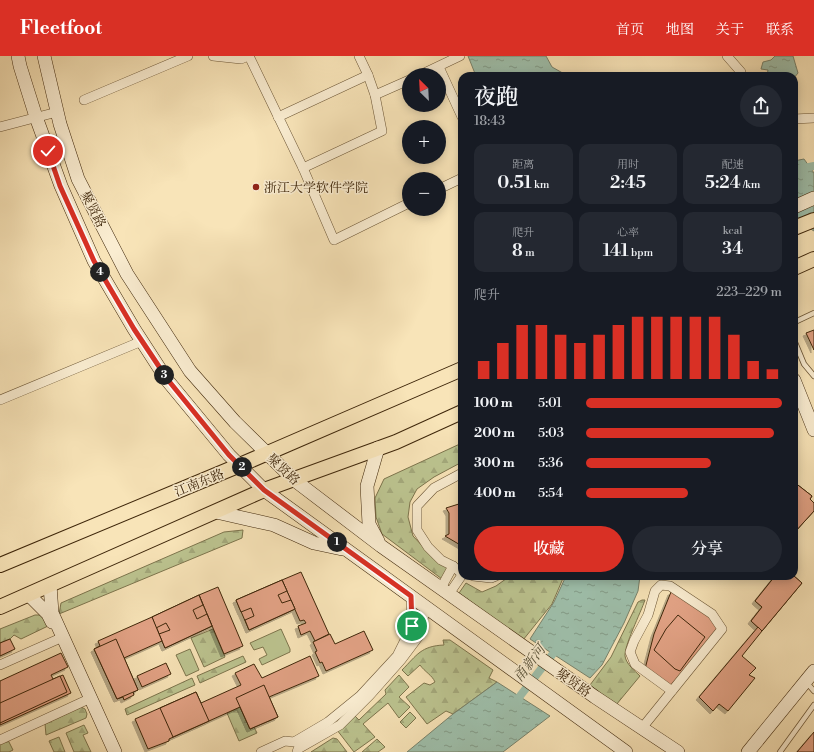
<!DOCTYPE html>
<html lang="zh">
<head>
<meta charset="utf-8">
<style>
	:root { --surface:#171b24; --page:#242831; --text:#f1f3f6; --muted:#9ea1a6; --accent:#d93025 }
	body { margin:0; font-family:"Libre Bodoni","Noto Serif SC",serif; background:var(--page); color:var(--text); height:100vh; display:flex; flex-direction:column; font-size:15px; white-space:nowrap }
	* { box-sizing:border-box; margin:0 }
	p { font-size:13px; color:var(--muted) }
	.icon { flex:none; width:22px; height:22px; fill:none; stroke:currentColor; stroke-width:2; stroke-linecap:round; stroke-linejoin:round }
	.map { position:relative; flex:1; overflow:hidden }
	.panel { position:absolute; left:458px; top:16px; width:340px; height:508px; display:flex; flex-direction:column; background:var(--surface); border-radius:12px; box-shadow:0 2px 10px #0003 }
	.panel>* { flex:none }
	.needle { width:26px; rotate:336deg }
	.controls { position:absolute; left:402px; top:12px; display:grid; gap:8px }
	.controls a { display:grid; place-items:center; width:44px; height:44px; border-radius:50%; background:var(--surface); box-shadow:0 2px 10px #0003; font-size:20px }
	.pin { position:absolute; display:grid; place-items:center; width:34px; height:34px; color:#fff; margin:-17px; border:2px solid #fff; border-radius:50%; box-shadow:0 1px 4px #0007 }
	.km { position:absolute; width:20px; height:20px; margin:-10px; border-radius:50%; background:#222; color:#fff; font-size:11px; line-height:20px; text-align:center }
	.round { display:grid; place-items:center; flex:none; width:42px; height:42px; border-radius:21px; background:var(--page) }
	.summary { display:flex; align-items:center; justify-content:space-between; height:68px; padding:0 16px }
	h1 { font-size:22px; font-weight:600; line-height:30px }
	.stats { display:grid; grid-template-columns:repeat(3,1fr); gap:6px; height:68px; padding:4px 16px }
	.stats div { display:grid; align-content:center; border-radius:10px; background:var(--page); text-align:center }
	.stats b { font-size:17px; font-weight:600 }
	.stats small { font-size:11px; font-weight:400 }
	.stats p { font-size:11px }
	.chart { height:112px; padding:8px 16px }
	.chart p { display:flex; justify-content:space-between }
	.chart svg { width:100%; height:72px; margin-top:4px; stroke:var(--accent); stroke-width:6 }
	.action { display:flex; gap:8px; margin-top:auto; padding:8px 16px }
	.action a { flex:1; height:46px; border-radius:24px; background:var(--accent); color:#fff; font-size:16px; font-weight:600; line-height:46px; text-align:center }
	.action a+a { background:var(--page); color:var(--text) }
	ul { padding:0 16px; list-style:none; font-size:13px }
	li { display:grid; grid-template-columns:64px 48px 1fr; align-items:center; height:30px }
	li i { height:10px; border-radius:5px; background:var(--accent) }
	header { display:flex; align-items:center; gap:24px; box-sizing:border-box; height:56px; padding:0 20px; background:var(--accent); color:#fff }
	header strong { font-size:19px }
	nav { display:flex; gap:22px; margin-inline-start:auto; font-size:14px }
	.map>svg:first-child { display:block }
	.grass { fill:#bcc490; stroke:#7d754d }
	.forest { fill:url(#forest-firs); stroke:#7d754d }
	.water { fill:url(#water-ripples); stroke:#78826b }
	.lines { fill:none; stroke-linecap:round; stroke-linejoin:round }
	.canal { stroke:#9ebfab; stroke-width:8 }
	.building { fill:#e2a285; stroke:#3e260a; filter:url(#shadow) }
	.lane-casing { stroke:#6c5636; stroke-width:6 }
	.street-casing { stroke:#6c5636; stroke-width:10 }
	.secondary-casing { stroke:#3e260a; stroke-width:14 }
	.primary-casing { stroke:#3e260a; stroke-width:16 }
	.lane { stroke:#faedd1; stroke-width:4.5 }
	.street { stroke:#faedd1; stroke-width:9 }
	.secondary { stroke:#faedd1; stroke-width:13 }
	.primary { stroke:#f8e4b8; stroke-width:14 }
	.route-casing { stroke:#fff; stroke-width:8 }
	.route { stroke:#d93025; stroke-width:5 }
	.poi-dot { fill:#8f2418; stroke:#faedd1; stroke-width:1.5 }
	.labels { text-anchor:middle; stroke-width:3; stroke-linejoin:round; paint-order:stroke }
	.poi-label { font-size:13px; fill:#3e260a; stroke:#faedd1; text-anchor:start }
	.street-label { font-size:13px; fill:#3e260a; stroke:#faedd1 }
	.water-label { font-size:14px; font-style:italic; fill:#5b543a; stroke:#faedd1 }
</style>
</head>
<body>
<header>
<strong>Fleetfoot</strong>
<nav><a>首页</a><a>地图</a><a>关于</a><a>联系</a></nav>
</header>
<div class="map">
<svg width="814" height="696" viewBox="0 0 814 696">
	<defs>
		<pattern id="forest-firs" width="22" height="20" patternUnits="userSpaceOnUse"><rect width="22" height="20" fill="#bcc490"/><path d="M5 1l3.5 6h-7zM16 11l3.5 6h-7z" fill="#a3a87b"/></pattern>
		<pattern id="water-ripples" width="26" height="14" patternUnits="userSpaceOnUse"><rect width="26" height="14" fill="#9ebfab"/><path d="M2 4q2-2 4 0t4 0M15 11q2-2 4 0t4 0" fill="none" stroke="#829b89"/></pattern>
		<filter id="shadow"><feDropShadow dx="-3" dy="3" stdDeviation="0" flood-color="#0004"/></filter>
	</defs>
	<rect width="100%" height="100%" fill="#f8e4b8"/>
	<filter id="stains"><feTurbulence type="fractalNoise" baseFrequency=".005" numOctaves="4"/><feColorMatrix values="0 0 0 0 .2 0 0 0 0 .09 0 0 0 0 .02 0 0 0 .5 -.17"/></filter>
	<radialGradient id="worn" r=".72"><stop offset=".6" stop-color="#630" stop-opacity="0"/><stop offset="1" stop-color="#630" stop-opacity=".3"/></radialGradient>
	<g class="grass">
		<path d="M281,573L290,593V596L262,609L259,603L267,599L263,591L254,594L250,587Z"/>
		<path d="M190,593L199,614L186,620L176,599Z"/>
	</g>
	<g class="forest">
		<path d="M462,387V406L434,421L417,433L410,446L408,461L413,480L428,496L451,513L442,523L382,478L376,461L375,442L384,423Z"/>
		<path d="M243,474L242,482L59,558L61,547L224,476Z"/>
		<path d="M510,520H564L552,548L523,584L459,537L466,527L482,536L496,530Z"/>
		<path d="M642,544H645C641,556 624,590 625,600C626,608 635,615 640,620L616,649L590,629L611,601L638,546Z"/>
		<path d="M35,559H43L48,570L21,583L14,579L10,583L0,587V573Z"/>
		<path d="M213,573L225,601L204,611L191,582Z"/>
		<path d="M443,584H450L493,614L489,622L497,626L453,658L446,655L427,668L406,641L424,627L430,629L435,626C432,619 425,616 420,609L408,620L402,614C417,599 421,590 444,589Z"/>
		<path d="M243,600L246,606L200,627L197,620Z"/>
		<path d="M399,619L409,631L399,641L410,651L399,662L388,647L363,668L375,681L354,696L337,674L355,660L359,664L386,638L385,634Z"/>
		<path d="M192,622L195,629L127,659L125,653Z"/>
		<path d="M81,651L85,653L87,658L86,662L46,679L45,668Z"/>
		<path d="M240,651L250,673L254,671L257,677L239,685L227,657Z"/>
		<path d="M410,656L416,662L406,672L400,666Z"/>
		<path d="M84,669L88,677L83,679L91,696H74L66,677Z"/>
		<path d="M59,681L65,696H54L49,685Z"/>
		<path d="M333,682L337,683L347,696H311Z"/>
		<path d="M377,683L385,691L378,696H362Z"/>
		<path d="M8,684L13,694L9,696H0V687Z"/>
	</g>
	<g class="water">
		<path d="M468,0H546L552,11L568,20H476Z"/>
		<path d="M775,0H793L798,17L794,22V20H767L768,14L761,13L763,6L771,4Z"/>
		<path d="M804,103L814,117V175L794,163V105Z"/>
		<path d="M566,520H640L638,535L624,567L602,609L590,622L530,583L554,546Z"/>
		<path d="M497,626L550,660L503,696H407L453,658Z"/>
	</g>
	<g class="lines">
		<g class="canal">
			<path d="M794,114L814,110"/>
			<path d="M513,649L559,590"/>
		</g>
	</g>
	<g class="building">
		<path d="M814,274V294L806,277Z"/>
		<path d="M794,426L812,440L810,443L814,447V455L794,477Z"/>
		<path d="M794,426L812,440L810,443L814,447V455L794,477Z"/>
		<path d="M462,447V490L445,480L449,478V457L446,452Z"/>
		<path d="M301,516L329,578L315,585L310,575L301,579L298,570L306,567L304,564L300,565L282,524Z"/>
		<path d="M775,520H794L802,527L762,575L751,565L762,551L755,545Z"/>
		<path d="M775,520H794L802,527L762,575L751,565L762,551L755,545Z"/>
		<path d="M282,524L295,553L249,574L236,544Z"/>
		<path d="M282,524L287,535L278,539L282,547L291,544L295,553L249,574L245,564L254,560L251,552L241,556L236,544Z"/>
		<path d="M218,531L243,590L224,598L199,539Z"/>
		<path d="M671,536H675L706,556L718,571L686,613L670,630L645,613L654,578Z"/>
		<path d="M199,539L212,570L165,592L152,561Z"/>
		<path d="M199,539L203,549L193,554L197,563L207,558L212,570L165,592L159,578L170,574L166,567L156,572L152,561Z"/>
		<path d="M678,559L705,581L680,615L675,613L654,594L666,573Z"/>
		<path d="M152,561L162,585L124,602L138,634L133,636L134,639L124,644L123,641L117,643L94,593L100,590L98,585Z"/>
		<path d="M758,571L762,575L742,600L756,612L749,619L755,622L728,655L719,648L713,655L699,641Z"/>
		<path d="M364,575L373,594L326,615L322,606L320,607L315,596L317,595L313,586L330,578L335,588Z"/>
		<path d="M10,583L15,593L0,600V587Z"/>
		<path d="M116,583L138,634L117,643L94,593Z"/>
		<path d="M61,597L68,611L51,619L53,623L63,619L71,637L0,669V625Z"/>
		<path d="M310,600L319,620L269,641L278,661L250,673L240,651L169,683V685L148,693L135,663L196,636L201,647L241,629L235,617L254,608L262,622Z"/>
		<path d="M166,607L171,618L142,631L137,620Z"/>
		<path d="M60,620L67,636L0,667V647Z"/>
		<path d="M264,629L278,661L250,673L236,642Z"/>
		<path d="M196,636L209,665L173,681L160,652Z"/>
		<path d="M814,676V696H797Z"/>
	</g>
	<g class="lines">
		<g class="lane-casing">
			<g id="lane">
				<path d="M794,268L797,265L814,257"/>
				<path d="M794,284L804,308L814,320"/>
				<path d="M807,627L814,635"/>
				<path d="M780,696L814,649"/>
			</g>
		</g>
		<g class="street-casing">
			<g id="street">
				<path d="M213,0L241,3L248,0"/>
				<path d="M249,0L303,112L334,184L409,147"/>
				<path d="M727,0L741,16L740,20"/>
				<path d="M439,11L462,61"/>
				<path d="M420,19L460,0"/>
				<path d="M375,39L409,24"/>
				<path d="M84,44L188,0"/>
				<path d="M278,61L368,19L359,0"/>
				<path d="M794,63L814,62"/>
				<path d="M0,71L57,56"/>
				<path d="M303,112L382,75L375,39L368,19"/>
				<path d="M439,133L462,122"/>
				<path d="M0,344L142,285"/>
				<path d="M462,417L434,432L417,450V474L428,491L441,504L453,510L462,518"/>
				<path d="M473,520L491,522L496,520"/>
				<path d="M441,532L453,510"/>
				<path d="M449,538L462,519"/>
				<path d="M0,609L63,581"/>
				<path d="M642,672L722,573L712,558L670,530L661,529L655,535L648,559L634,585L630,596L635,608L672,635"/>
				<path d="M0,684L91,642"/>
				<path d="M261,696L285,685L294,686L328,666L360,640L397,600L412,570L411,540"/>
				<path d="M297,696L298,693L340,669L370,639L401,604L419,580L426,551"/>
			</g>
		</g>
		<g class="secondary-casing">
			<g id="secondary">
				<path d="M18,0L20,10L36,61L61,130L94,205L134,273L167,324L229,399L264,434L626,696"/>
				<path d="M44,0L60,68L78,123L127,218L190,315L235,366L293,423L381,490L595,641L678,696"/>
				<path d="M794,151L814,142"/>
				<path d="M794,324L814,374"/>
				<path d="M378,392L367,430L369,468L378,485"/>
				<path d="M216,456L274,469L314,487L342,493"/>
				<path d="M50,529L52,557L115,696"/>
				<path d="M29,539L48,558L52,566"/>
				<path d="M748,696L814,615"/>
			</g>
		</g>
		<g class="primary-casing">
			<g id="primary">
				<path d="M794,172L814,164"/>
				<path d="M794,212L814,203"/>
				<path d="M0,509L240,409L462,313"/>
				<path d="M0,551L264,434L396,386L462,356"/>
			</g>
		</g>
		<use href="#lane" class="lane"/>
		<use href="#street" class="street"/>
		<use href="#secondary" class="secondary"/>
		<use href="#primary" class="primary"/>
	</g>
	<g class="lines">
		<g class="route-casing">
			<path id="route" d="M48,95L60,130L94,205L134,273L168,324L229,399L264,434L411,540L412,570"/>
		</g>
		<use href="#route" class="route"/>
	</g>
	<circle class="poi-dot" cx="256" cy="131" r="4"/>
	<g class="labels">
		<g class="poi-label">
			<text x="264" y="136">浙江大学软件学院</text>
		</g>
		<g class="street-label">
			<text transform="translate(94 153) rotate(63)" y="5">聚贤路</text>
			<text transform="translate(284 413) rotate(43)" y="5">聚贤路</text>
			<text transform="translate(199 426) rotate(-22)" y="5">江南东路</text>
			<text transform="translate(574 626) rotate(35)" y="5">聚贤路</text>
		</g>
		<g class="water-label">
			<text transform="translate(529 607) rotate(-52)" y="5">甬新河</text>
		</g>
	</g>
	<rect width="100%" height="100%" filter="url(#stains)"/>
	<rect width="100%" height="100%" fill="url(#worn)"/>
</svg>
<div class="controls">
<a><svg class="needle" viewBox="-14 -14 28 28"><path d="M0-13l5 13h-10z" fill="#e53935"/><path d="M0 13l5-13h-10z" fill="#9ea1a6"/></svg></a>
<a>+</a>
<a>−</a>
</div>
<div class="pin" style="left:412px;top:570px;background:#1e9e55"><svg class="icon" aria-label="arrive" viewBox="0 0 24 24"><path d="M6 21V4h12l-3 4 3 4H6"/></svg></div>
<div class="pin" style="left:48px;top:95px;background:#d93025"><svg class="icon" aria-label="check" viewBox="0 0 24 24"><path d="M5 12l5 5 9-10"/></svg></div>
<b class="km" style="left:337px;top:486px">1</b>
<b class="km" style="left:242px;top:411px">2</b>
<b class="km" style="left:164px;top:319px">3</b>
<b class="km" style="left:100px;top:216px">4</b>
<section class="panel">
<div class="summary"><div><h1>夜跑</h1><p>18:43</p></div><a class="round"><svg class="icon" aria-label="share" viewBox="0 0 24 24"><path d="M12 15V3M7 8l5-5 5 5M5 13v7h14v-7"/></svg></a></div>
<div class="stats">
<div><p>距离</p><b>0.51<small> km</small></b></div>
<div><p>用时</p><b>2:45</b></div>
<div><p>配速</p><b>5:24<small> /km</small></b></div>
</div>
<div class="stats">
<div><p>爬升</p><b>8<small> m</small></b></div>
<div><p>心率</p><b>141<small> bpm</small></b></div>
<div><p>kcal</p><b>34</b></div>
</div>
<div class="chart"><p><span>爬升</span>223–229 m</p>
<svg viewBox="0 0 160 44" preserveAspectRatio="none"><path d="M5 44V33M15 44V22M25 44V11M35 44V11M45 44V17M55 44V22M65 44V17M75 44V11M85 44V6M95 44V6M105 44V6M115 44V6M125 44V6M135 44V17M145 44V33M155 44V38"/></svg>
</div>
<ul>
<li><b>100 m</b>5:01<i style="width:100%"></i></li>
<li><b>200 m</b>5:03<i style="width:96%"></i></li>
<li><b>300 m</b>5:36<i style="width:64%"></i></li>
<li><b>400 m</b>5:54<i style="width:52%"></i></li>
</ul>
<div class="action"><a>收藏</a><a>分享</a></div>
</section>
</div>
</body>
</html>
